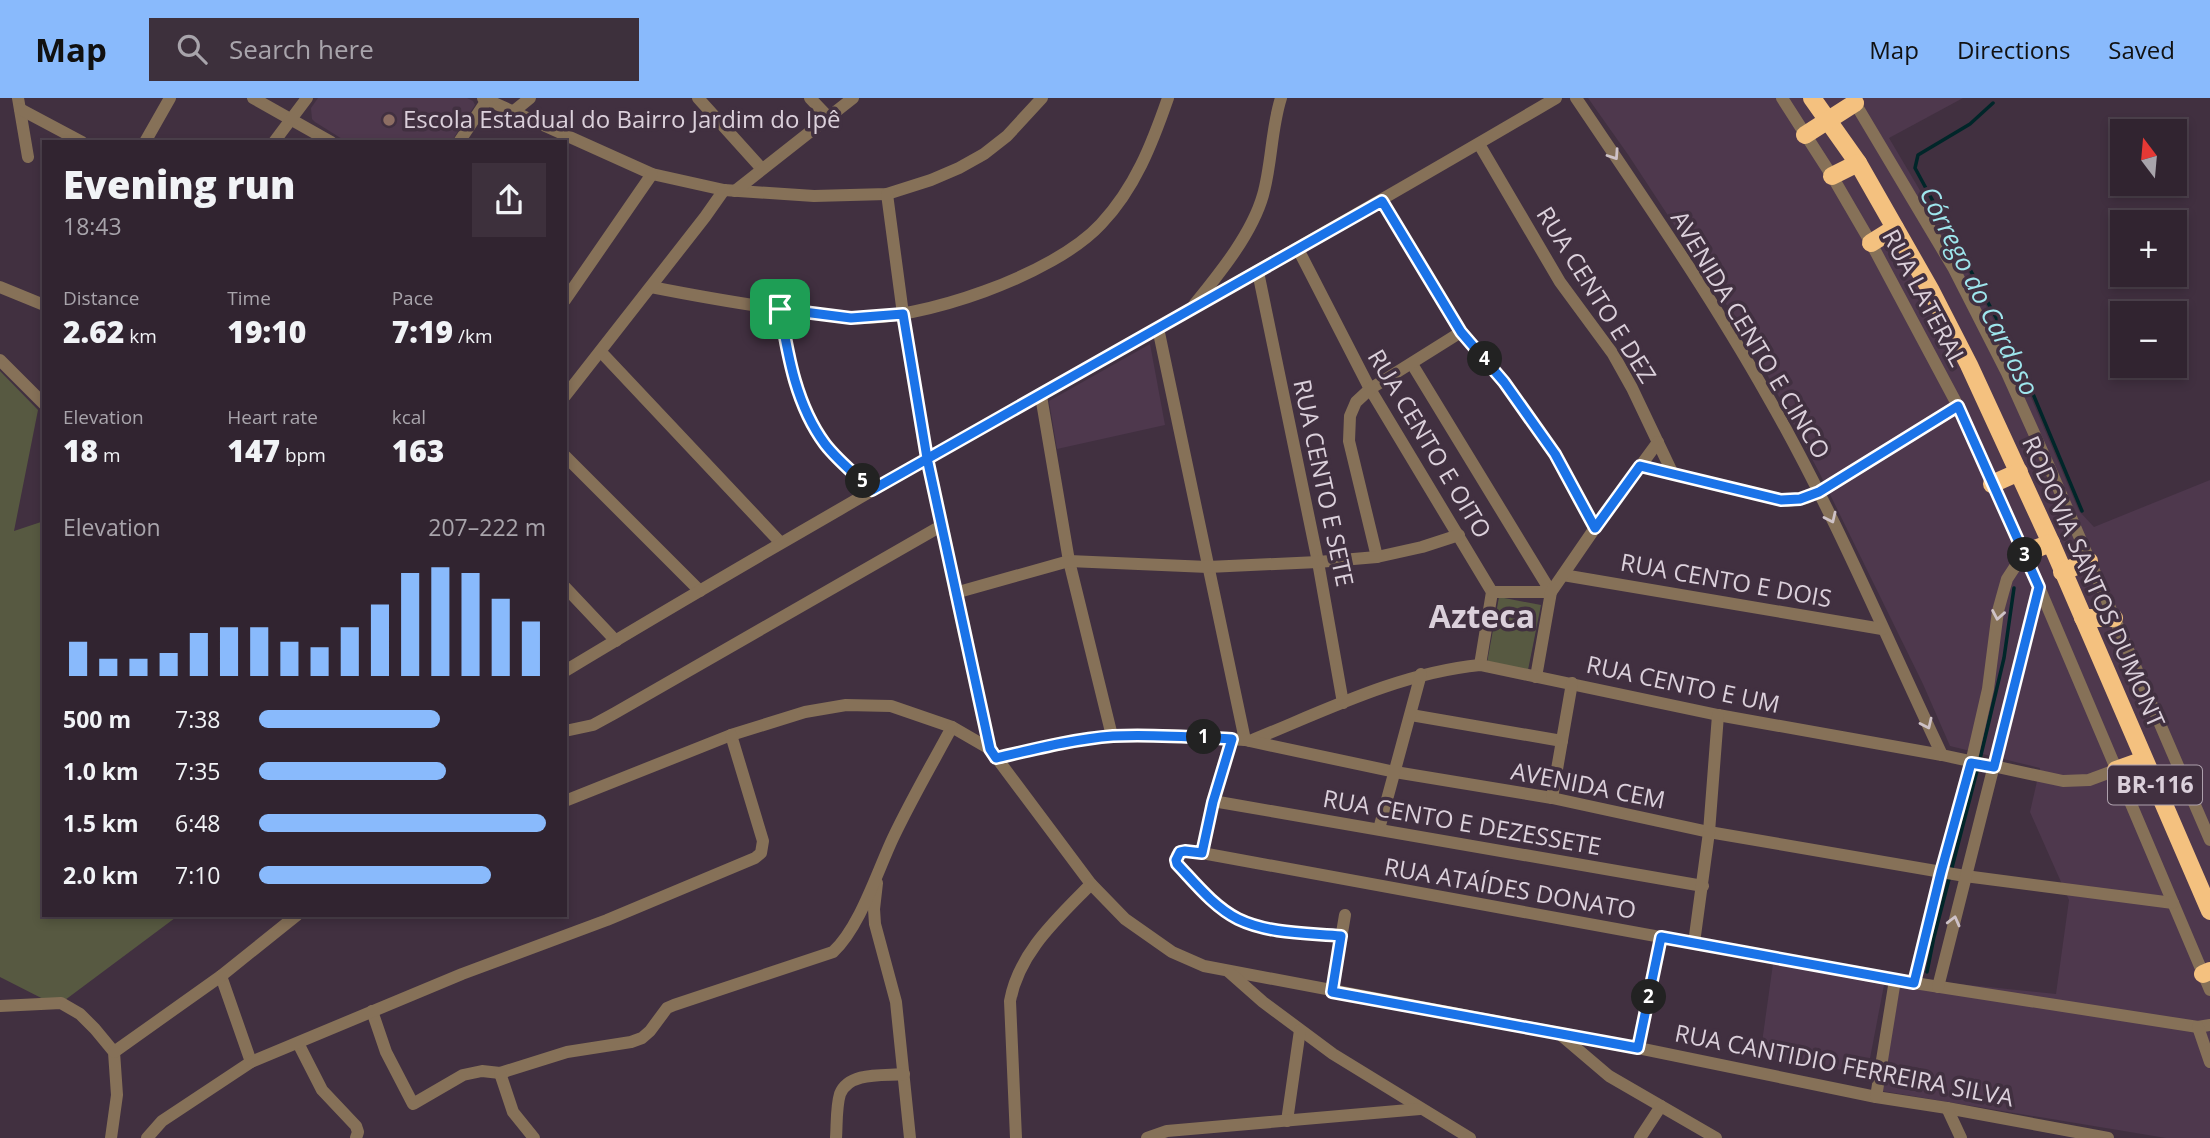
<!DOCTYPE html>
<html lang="en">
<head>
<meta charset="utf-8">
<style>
	:root { --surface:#312430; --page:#3d303c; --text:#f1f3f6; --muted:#a8a4ab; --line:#4c414c; --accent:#89bafc }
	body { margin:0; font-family:"Open Sans",sans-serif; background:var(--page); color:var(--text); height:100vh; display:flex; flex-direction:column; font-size:26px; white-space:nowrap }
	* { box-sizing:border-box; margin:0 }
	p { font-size:23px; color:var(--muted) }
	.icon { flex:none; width:38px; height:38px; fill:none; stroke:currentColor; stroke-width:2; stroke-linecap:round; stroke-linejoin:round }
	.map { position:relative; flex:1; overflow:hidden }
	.sheet { position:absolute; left:42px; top:42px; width:525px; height:777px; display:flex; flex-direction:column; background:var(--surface); border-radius:0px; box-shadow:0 4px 10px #0003,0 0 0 2px var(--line) }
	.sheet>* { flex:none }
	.needle { width:46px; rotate:344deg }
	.buttons { position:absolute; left:2110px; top:21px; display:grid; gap:14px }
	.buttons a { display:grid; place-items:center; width:77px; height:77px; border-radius:0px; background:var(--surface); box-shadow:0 4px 10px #0003,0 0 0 2px var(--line); font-size:35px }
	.pin { position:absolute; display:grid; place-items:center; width:60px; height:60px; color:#fff; margin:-30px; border-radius:14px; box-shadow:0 4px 10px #0006 }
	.km { position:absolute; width:35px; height:35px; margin:-18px; border-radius:50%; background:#222; color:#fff; font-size:19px; line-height:35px; text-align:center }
	.round { display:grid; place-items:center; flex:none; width:74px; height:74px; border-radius:0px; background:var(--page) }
	.overview { display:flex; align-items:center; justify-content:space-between; height:119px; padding:0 21px }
	h1 { font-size:38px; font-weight:800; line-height:52px }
	.stats { display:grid; grid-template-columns:repeat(3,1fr); gap:10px; height:119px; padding:7px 21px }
	.stats div { display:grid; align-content:center }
	.stats b { font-size:30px; font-weight:800 }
	.stats small { font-size:19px; font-weight:400 }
	.stats p { font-size:19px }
	.chart { height:196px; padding:14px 21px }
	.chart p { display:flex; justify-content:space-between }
	.chart svg { width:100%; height:126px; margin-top:7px; stroke:var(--accent); stroke-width:6 }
	ul { padding:0 21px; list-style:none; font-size:23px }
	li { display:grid; grid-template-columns:112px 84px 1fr; align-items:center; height:52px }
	li i { height:18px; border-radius:9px; background:var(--accent) }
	header { display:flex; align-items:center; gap:42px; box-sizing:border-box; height:98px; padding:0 35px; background:var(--accent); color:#111 }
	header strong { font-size:33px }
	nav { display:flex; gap:38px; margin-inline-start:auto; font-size:24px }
	.search { width:490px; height:63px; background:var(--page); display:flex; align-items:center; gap:18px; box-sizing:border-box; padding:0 24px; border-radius:0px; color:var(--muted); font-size:26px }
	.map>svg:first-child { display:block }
	.built { fill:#4e384d }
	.green { fill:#575941 }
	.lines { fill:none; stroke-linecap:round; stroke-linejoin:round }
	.stream { stroke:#002629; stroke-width:3.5 }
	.minor { stroke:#867158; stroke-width:12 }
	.highway { stroke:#f4c17f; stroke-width:18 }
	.oneway { stroke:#cec2c7 }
	.route-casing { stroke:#fff; stroke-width:14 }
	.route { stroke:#1a73e8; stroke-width:9 }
	.education-dot { fill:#8d6e63; stroke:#413040; stroke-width:2.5 }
	.labels { text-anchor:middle; stroke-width:7; stroke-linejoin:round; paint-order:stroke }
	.shield { fill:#413040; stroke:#ada0ac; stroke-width:2 }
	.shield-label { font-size:23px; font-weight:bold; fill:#dbd0db }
	.poi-label { font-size:24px; fill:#dbd0db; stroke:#413040; text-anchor:start }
	.street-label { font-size:24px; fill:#dbd0db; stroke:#413040 }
	.water-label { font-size:26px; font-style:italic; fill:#9ee6ed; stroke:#413040 }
	.district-label { font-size:32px; font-weight:bold; fill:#dbd0db; stroke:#413040 }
</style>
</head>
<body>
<header>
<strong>Map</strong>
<div class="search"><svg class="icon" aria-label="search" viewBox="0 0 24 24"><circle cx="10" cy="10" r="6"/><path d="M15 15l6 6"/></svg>Search here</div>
<nav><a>Map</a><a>Directions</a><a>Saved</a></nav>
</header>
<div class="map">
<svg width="2210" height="1040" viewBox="0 0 2210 1040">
	<rect width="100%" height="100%" fill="#413040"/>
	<g class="built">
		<path d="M318,0H467L473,3L475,7L451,44H347L315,24L312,21L311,10Z"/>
		<path d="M1588,0H1963L1889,40L1964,167L2014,259L2079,413L2094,429L2210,382V1040H2166L1882,993L1901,880L2056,896L2069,802L2030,714L2040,670L1950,648L1923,586L1819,374L1745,235L1629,58Z"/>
		<path d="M1150,246L1165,327L1057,351L1049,303Z"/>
		<path d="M1773,866L1884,887L1867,976L1760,959Z"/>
	</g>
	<g class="green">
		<path d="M0,273L38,312L14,433L44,423V817H179L57,908L0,879Z"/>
		<path d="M1499,499L1541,507L1528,572L1487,565Z"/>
	</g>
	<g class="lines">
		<g class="stream">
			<path d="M1993,5L1970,26L1918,57L1915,70L2018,260L2082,413"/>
			<path d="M1980,661L2004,560L2014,490"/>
			<path d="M1927,874L1934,839L1978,669"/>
		</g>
		<g class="minor">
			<path d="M18,0L28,59"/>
			<path d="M253,0L331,44"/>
			<path d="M483,0L652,76L724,92L814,98L887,96L931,82L959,70L984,56L1007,38L1042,0"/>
			<path d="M698,0L762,71"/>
			<path d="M810,0L829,20"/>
			<path d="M1576,0C1642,98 1710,196 1768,299C1834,414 1885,537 1942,657"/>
			<path d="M1782,0L1832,78L1871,145L1958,308L2039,489L2210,892"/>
			<path d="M1852,0L1954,171L2007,275L2051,373L2210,742"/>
			<path d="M20,11L82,44"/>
			<path d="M514,13L530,0"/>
			<path d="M145,44L170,0"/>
			<path d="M274,44L307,0"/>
			<path d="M459,44L487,2"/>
			<path d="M1479,46L1560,184L1613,256L1632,290L1672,374"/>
			<path d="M735,93L853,0"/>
			<path d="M887,96L903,216L927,360L990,651"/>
			<path d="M1382,103L1461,234L1504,284L1555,356L1595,430"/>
			<path d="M1298,151L1370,291L1492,494L1480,567"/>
			<path d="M1258,174L1318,464L1343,605"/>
			<path d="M0,189L44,207"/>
			<path d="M651,189C702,199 752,208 804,214C819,216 836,219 851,220C921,223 1054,177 1101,126C1135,90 1152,46 1168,0"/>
			<path d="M565,202L652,76"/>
			<path d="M1194,207C1219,176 1252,136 1263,97C1272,65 1271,31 1281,0"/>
			<path d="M780,211C788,258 796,307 825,346C838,363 856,377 872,392"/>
			<path d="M1158,230L1245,642"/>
			<path d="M601,254L780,444"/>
			<path d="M0,262L44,306"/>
			<path d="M1412,266L1551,494"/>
			<path d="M565,298L705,119L724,92"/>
			<path d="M1041,298L1069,463L1112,638"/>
			<path d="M565,358L700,493"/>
			<path d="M1640,368L1787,403L1807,400L1819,394L1958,308"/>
			<path d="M1377,459L1349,343L1350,318L1356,304L1370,291L1461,234"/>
			<path d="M1563,477L1882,531"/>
			<path d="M565,489L616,543"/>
			<path d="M1492,494H1551"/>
			<path d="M955,495L1069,463L1208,469L1318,464L1377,459L1422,449L1459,437"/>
			<path d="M565,573C892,376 1227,194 1556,0"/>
			<path d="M1536,579L1551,494L1595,430L1658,344"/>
			<path d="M1411,617L1562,643"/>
			<path d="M565,633L593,627L615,615L941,428"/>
			<path d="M1250,643C1324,613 1399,575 1480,567L1718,617L1942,657L2063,683L2089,682L2116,672"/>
			<path d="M996,660L1067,644L1112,638L1165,637L1245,642L1395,674L1552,700L1709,734L1965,778L2173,805"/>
			<path d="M1552,700L1572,585"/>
			<path d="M565,703L731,637L805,614L846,607L891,608L952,629L990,651L1091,786L1125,821L1172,854L1204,868L1638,950L1876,999L1947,1010L2108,1040"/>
			<path d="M1213,703L1703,788"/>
			<path d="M1379,731L1421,576"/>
			<path d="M1202,755L1213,703L1232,641"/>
			<path d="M877,785L874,811L875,826L896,904L910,1040"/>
			<path d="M1341,838C1308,835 1269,836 1238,821C1214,809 1195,785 1177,766V757L1185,753L1202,755L1895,882L2198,929L2210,927"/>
			<path d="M1694,845L1709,734L1718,617"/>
			<path d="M1229,874L1263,904L1333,956L1470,1040"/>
			<path d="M221,878L251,964"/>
			<path d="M1914,885L1941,774L1971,665L1988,591L1998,513L2003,495L2007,481L2024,455"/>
			<path d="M1938,889L2039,489"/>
			<path d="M1332,894L1345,817"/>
			<path d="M0,908L61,905L80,916L95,931L114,954L117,997L111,1040"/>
			<path d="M372,913L386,954L413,1006L463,977L482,973L500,975L567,954L631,944L642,940L650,933L667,910L674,907L833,854C860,829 877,774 893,740C911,702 932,666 952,629"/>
			<path d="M2198,929L2210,964"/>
			<path d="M1562,938L1609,978L1716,1040"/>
			<path d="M298,945L322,992L356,1028L358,1034L356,1040"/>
			<path d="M1638,950L1661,839"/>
			<path d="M114,954L221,878L297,817"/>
			<path d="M500,975L513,1014L534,1040"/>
			<path d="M1876,999L1895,882"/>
			<path d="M1947,1010L1961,1040"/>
			<path d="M1287,1023L1300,932"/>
			<path d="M147,1040L162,1023L251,964L462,876L607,822L755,760L761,755L763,743L731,637"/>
			<path d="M836,1040C837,1026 836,1009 840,996C849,973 885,978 904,976"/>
			<path d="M1016,1040L1010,903C1019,854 1058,820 1091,786"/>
			<path d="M1147,1040L1167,1033L1420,1011"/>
			<path d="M1640,1040L1661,1008"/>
		</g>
		<g class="highway">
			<path d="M1812,0L1858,65L1931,193L1969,267L2051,445L2210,813"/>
			<path d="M1805,37L1855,5"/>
			<path d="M1832,78L1858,65"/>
			<path d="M1871,145L1895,130"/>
			<path d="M1992,386L2019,374"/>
			<path d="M2024,455L2051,445"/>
			<path d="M2062,474L2089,463"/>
			<path d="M2083,520H2114"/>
			<path d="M2116,672L2144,662"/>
			<path d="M2203,876L2210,873"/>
		</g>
	</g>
	<defs><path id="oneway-chevron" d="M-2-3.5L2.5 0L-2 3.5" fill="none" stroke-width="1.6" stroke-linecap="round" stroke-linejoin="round" transform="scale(1.75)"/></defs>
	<g class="oneway">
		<use href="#oneway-chevron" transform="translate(1614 57) rotate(56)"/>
		<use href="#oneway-chevron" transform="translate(1831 420) rotate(65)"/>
		<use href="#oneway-chevron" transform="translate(1998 517) rotate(100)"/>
		<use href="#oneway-chevron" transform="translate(1927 626) rotate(65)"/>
		<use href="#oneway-chevron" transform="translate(1954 823) rotate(-76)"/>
	</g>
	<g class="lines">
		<g class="route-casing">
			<path id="route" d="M780,211L851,220L903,216L927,360L990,651L996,660C1035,651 1074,641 1113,638C1153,636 1193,639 1232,641L1213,704L1202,755L1185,753L1180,754L1176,762L1177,766C1195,785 1214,809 1238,821C1269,836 1308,835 1341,838L1332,894L1638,950L1661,839L1914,885L1941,774L1971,665L1994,669L2039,489L1958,308L1819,394L1800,401L1781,402L1640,368L1595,430L1555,356L1504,284L1461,234L1382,103L872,392C856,377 838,363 825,346C796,307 788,258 780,211"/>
		</g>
		<use href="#route" class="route"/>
	</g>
	<circle class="education-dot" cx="389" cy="22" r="7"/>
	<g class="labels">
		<rect class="shield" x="2108" y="667.5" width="94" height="39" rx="5"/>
		<g class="shield-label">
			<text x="2155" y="695">BR-116</text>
		</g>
		<g class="poi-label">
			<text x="403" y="30">Escola Estadual do Bairro Jardim do Ipê</text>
		</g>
		<g class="street-label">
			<text transform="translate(1596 197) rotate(58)" y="8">RUA CENTO E DEZ</text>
			<text transform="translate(1924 200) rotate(62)" y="8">RUA LATERAL</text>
			<text transform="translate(1750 237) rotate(59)" y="8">AVENIDA CENTO E CINCO</text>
			<text transform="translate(1429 346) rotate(59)" y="8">RUA CENTO E OITO</text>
			<text transform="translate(1323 385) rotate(78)" y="8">RUA CENTO E SETE</text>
			<text transform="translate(1726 483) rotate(10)" y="8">RUA CENTO E DOIS</text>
			<text transform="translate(2093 484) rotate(66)" y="8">RODOVIA SANTOS DUMONT</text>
			<text transform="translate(1683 587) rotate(12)" y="8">RUA CENTO E UM</text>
			<text transform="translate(1588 688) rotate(11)" y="8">AVENIDA CEM</text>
			<text transform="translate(1462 725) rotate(10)" y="8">RUA CENTO E DEZESSETE</text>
			<text transform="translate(1510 791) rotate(10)" y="8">RUA ATAÍDES DONATO</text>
			<text transform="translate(1844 968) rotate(11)" y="8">RUA CANTIDIO FERREIRA SILVA</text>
		</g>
		<g class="water-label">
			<text transform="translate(1979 193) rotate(63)" y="9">Córrego do Cardoso</text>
		</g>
		<g class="district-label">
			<text x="1482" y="530">Azteca</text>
		</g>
	</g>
</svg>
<div class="buttons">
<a><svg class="needle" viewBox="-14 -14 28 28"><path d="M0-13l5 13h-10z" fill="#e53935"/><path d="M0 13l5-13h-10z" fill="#a8a4ab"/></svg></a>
<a>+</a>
<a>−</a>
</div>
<div class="pin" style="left:780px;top:211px;background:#1e9e55"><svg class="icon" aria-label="arrive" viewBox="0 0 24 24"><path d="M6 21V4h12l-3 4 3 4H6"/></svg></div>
<b class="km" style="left:1204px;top:639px">1</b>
<b class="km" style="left:1649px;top:899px">2</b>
<b class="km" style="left:2025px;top:457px">3</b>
<b class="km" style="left:1485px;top:261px">4</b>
<b class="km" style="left:863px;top:383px">5</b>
<section class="sheet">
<div class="overview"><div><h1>Evening run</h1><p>18:43</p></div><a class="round"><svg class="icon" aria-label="share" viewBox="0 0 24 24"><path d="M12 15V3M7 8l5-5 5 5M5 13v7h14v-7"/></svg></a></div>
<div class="stats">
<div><p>Distance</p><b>2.62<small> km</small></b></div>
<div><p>Time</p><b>19:10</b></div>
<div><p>Pace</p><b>7:19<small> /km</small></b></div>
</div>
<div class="stats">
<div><p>Elevation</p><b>18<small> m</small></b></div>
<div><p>Heart rate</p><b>147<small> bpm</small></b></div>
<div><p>kcal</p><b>163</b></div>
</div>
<div class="chart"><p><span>Elevation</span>207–222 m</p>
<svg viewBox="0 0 160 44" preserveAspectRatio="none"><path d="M5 44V32M15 44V38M25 44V38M35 44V36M45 44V29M55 44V27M65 44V27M75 44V32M85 44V34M95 44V27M105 44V19M115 44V8M125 44V6M135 44V8M145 44V17M155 44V25"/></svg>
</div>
<ul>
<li><b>500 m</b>7:38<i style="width:63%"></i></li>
<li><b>1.0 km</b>7:35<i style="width:65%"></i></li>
<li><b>1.5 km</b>6:48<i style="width:100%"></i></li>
<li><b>2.0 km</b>7:10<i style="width:81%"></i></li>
</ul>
</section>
</div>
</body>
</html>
